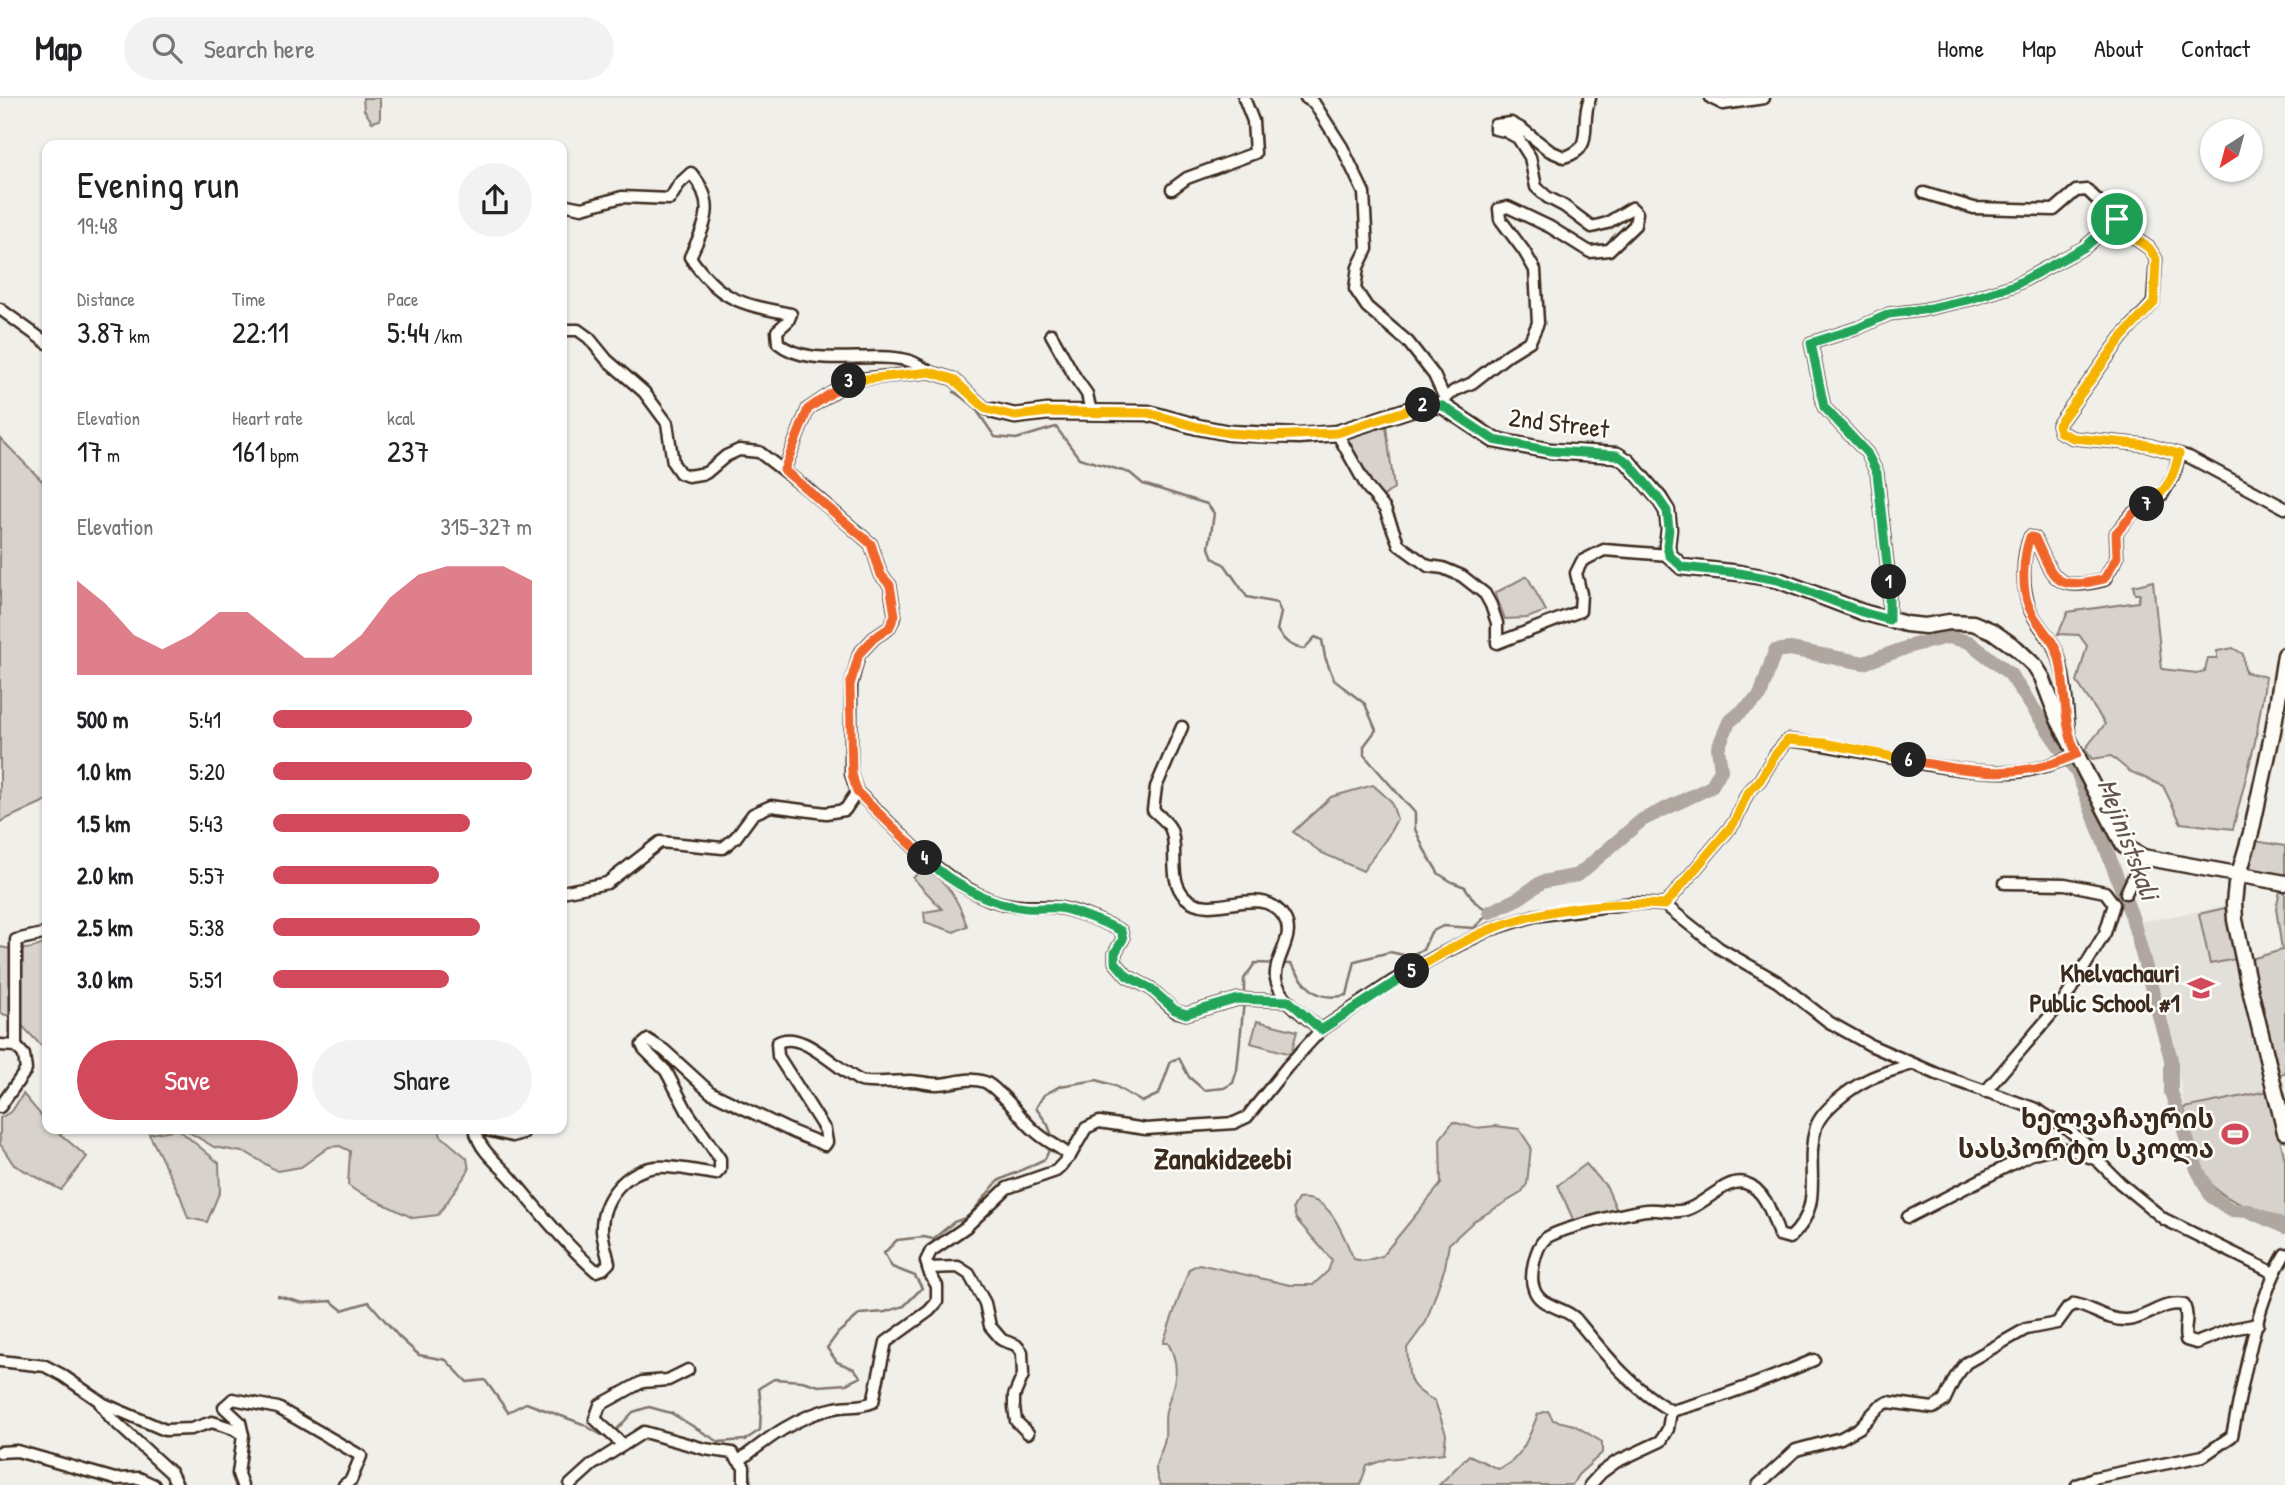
<!DOCTYPE html>
<html lang="en">
<head>
<meta charset="utf-8">
<style>
	:root { --surface:#fff; --page:#f2f2f2; --text:#202124; --muted:#757577; --line:#e0e0e0; --accent:#d1495b }
	body { margin:0; font-family:"Patrick Hand","Noto Sans Georgian",sans-serif; background:var(--page); color:var(--text); height:100vh; display:flex; flex-direction:column; font-size:26px; white-space:nowrap }
	* { box-sizing:border-box; margin:0 }
	p { font-size:23px; color:var(--muted) }
	.icon { flex:none; width:38px; height:38px; fill:none; stroke:currentColor; stroke-width:2; stroke-linecap:round; stroke-linejoin:round }
	.map { position:relative; flex:1; overflow:hidden }
	.details { position:absolute; left:42px; top:42px; width:525px; height:994px; display:flex; flex-direction:column; background:var(--surface); border-radius:14px; box-shadow:0 2px 5px #0004 }
	.details>* { flex:none }
	.needle { width:46px; rotate:216deg }
	.fabs { position:absolute; left:2200px; top:21px; display:grid; gap:14px }
	.fabs a { display:grid; place-items:center; width:63px; height:63px; border-radius:50%; background:var(--surface); box-shadow:0 2px 5px #0004; font-size:35px }
	.pin { position:absolute; display:grid; place-items:center; width:60px; height:60px; color:#fff; margin:-30px; border:4px solid #fff; border-radius:50%; box-shadow:0 2px 7px #0007 }
	.km { position:absolute; width:35px; height:35px; margin:-18px; border-radius:50%; background:#222; color:#fff; font-size:19px; line-height:35px; text-align:center }
	.round { display:grid; place-items:center; flex:none; width:74px; height:74px; border-radius:37px; background:var(--page) }
	.head { display:flex; align-items:center; justify-content:space-between; height:119px; padding:0 35px }
	h1 { font-size:38px; font-weight:600; line-height:52px }
	.metrics { display:grid; grid-template-columns:repeat(3,1fr); gap:10px; height:119px; padding:7px 35px }
	.metrics div { display:grid; align-content:center }
	.metrics b { font-size:30px; font-weight:600 }
	.metrics small { font-size:19px; font-weight:400 }
	.metrics p { font-size:19px }
	.chart { height:196px; padding:14px 35px }
	.chart p { display:flex; justify-content:space-between }
	.chart svg { width:100%; height:126px; margin-top:7px; fill:var(--accent); opacity:.7 }
	.action { display:flex; gap:14px; margin-top:auto; padding:14px 35px }
	.action a { flex:1; height:80px; border-radius:42px; background:var(--accent); color:#fff; font-size:28px; font-weight:600; line-height:80px; text-align:center }
	.action a+a { background:var(--page); color:var(--text) }
	ul { padding:0 35px; list-style:none; font-size:23px }
	li { display:grid; grid-template-columns:112px 84px 1fr; align-items:center; height:52px }
	li i { height:18px; border-radius:9px; background:var(--accent) }
	header { display:flex; align-items:center; gap:42px; box-sizing:border-box; height:98px; padding:0 35px; background:var(--surface); border-bottom:2px solid var(--line) }
	header strong { font-size:33px }
	nav { display:flex; gap:38px; margin-inline-start:auto; font-size:24px }
	.search { width:490px; height:63px; background:var(--page); display:flex; align-items:center; gap:18px; box-sizing:border-box; padding:0 24px; border-radius:38px; color:var(--muted); font-size:26px }
	.map>svg:first-child { display:block }
	.built { fill:#e3e0da }
	.green { fill:#d7d2cc; stroke:#897e75; stroke-width:2 }
	.lines { fill:none; stroke-linecap:round; stroke-linejoin:round }
	.stream { stroke:#80746b; stroke-width:2.5 }
	.river { stroke:#aea69f; stroke-width:14 }
	.street-casing { stroke:#3b2a1e; stroke-width:15 }
	.secondary-casing { stroke:#3b2a1e; stroke-width:19 }
	.street { stroke:#fdfcf7; stroke-width:10 }
	.secondary { stroke:#fdfcf7; stroke-width:14 }
	.split-1-casing { stroke:#fff; stroke-width:14 }
	.split-2-casing { stroke:#fff; stroke-width:14 }
	.split-3-casing { stroke:#fff; stroke-width:14 }
	.split-4-casing { stroke:#fff; stroke-width:14 }
	.split-5-casing { stroke:#fff; stroke-width:14 }
	.split-6-casing { stroke:#fff; stroke-width:14 }
	.split-7-casing { stroke:#fff; stroke-width:14 }
	.split-8-casing { stroke:#fff; stroke-width:14 }
	.split-1 { stroke:#22a559; stroke-width:9 }
	.split-2 { stroke:#22a559; stroke-width:9 }
	.split-3 { stroke:#f5b400; stroke-width:9 }
	.split-4 { stroke:#f0652b; stroke-width:9 }
	.split-5 { stroke:#22a559; stroke-width:9 }
	.split-6 { stroke:#f5b400; stroke-width:9 }
	.split-7 { stroke:#f0652b; stroke-width:9 }
	.split-8 { stroke:#f5b400; stroke-width:9 }
	.labels { text-anchor:middle; stroke-width:5; stroke-linejoin:round; paint-order:stroke }
	.street-label { font-size:26px; fill:#3b2a1e; stroke:#fdfcf7 }
	.poi-label { font-size:26px; font-weight:bold; fill:#3b2a1e; stroke:#fdfcf7; text-anchor:end }
	.water-label { font-size:28px; font-style:italic; fill:#63554b; stroke:#fdfcf7 }
	.quarter-label { font-size:30px; font-weight:bold; fill:#3b2a1e; stroke:#fdfcf7 }
</style>
</head>
<body>
<header>
<strong>Map</strong>
<div class="search"><svg class="icon" aria-label="search" viewBox="0 0 24 24"><circle cx="10" cy="10" r="6"/><path d="M15 15l6 6"/></svg>Search here</div>
<nav><a>Home</a><a>Map</a><a>About</a><a>Contact</a></nav>
</header>
<div class="map">
<svg width="2285" height="1387" viewBox="0 0 2285 1387">
	<rect width="100%" height="100%" fill="#f1efea"/>
	<filter id="ink" filterUnits="userSpaceOnUse"><feTurbulence type="fractalNoise" baseFrequency=".0143" numOctaves="2"/><feDisplacementMap in="SourceGraphic" scale="14" xChannelSelector="R" yChannelSelector="G"/><feConvolveMatrix kernelMatrix="1 2 1 2 8 2 1 2 1" color-interpolation-filters="sRGB"/></filter>
	<g filter="url(#ink)">
		<path class="built" d="M2227,808L2269,993L2184,1010L2179,976L2139,824Z"/>
		<g class="green">
			<path d="M363,0H380V22L372,24L364,12Z"/>
			<path d="M1386,328L1394,390L1380,401L1363,377L1344,339Z"/>
			<path d="M0,340L47,388V702L0,724Z"/>
			<path d="M1527,478L1546,513L1527,520L1505,521L1495,495Z"/>
			<path d="M2153,483L2162,571L2197,575L2205,573L2208,560H2217V553L2233,550L2243,556L2245,574L2266,579L2255,644L2233,731L2181,725L2163,688L2129,673L2111,658L2092,661L2085,651L2105,626L2077,584L2087,548L2079,537L2058,536L2068,514L2138,504L2140,496H2135L2133,488Z"/>
			<path d="M1373,687L1391,703L1397,721L1388,738L1363,773L1322,755L1293,734L1331,699Z"/>
			<path d="M2249,742L2285,748V975L2271,978L2244,863L2282,852L2276,810L2282,784L2240,776Z"/>
			<path d="M924,769C948,784 958,801 967,828L954,834L925,824L924,814L942,811L913,780Z"/>
			<path d="M2225,810L2236,861L2210,866L2199,816Z"/>
			<path d="M47,844V954L15,920L0,915V849C17,853 32,853 47,844Z"/>
			<path d="M1257,923L1297,933L1291,956L1251,945Z"/>
			<path d="M2269,993L2285,1062V1123C2255,1112 2213,1101 2198,1069C2191,1053 2188,1027 2184,1010Z"/>
			<path d="M23,996L47,1024V1031H54L87,1059L61,1092L14,1067L0,1046V1020L12,1013Z"/>
			<path d="M1453,1024L1475,1030L1496,1028L1519,1031L1531,1049L1527,1086L1521,1095L1474,1123L1449,1146L1445,1169L1426,1224L1407,1250C1410,1282 1405,1287 1435,1303L1446,1336L1444,1355L1387,1361L1367,1368L1360,1387H1160C1150,1362 1161,1363 1165,1340C1166,1331 1164,1322 1166,1313C1173,1285 1183,1273 1168,1245H1163L1189,1171L1199,1166L1290,1187H1313L1328,1173L1332,1162L1296,1121L1293,1110L1298,1101C1332,1096 1342,1137 1354,1161L1364,1163L1382,1158L1441,1086L1440,1041Z"/>
			<path d="M178,1031L219,1065L220,1093L207,1124L188,1120L180,1097L149,1036Z"/>
			<path d="M184,1031H439L441,1038L467,1060L469,1072L438,1117L413,1120L356,1093L348,1087L350,1053L340,1048L329,1049L301,1069L277,1073L247,1055L214,1049Z"/>
			<path d="M1586,1066L1607,1089L1618,1115L1575,1126L1558,1087Z"/>
			<path d="M1548,1313L1553,1322L1574,1327L1602,1344V1355L1578,1377L1572,1387H1439L1469,1357L1498,1371C1522,1363 1529,1338 1538,1316Z"/>
		</g>
		<g class="lines">
			<g class="stream">
				<path d="M954,294L973,307L995,339L1016,341L1056,329L1079,360L1130,375L1143,386L1207,406L1214,415L1209,450L1213,460L1225,467L1247,499L1277,505L1281,515L1277,532C1284,543 1291,549 1304,551L1315,539L1322,542L1325,559L1334,582L1365,606L1376,632L1364,648V657L1415,715V731L1424,751L1439,776L1452,784L1465,789L1475,804L1490,814L1474,830L1443,828L1431,834L1423,852L1408,858L1390,854L1355,863L1347,897C1315,904 1308,890 1291,866L1255,865L1244,881V897"/>
				<path d="M1054,1043L1048,1027L1036,1010L1044,997L1060,988L1097,982L1115,988L1142,1004L1159,996L1171,963L1179,960L1189,979L1204,992L1224,990L1233,985L1237,972L1244,903"/>
				<path d="M278,1198L303,1205L331,1203L342,1212L369,1204L399,1239L419,1257L446,1262L467,1284L485,1282L508,1314L526,1305L583,1326L608,1341L633,1314L649,1309L671,1315L719,1344L745,1342L760,1332L761,1309L759,1290L774,1281L802,1283L819,1288L846,1286L861,1279L854,1271L837,1264L827,1250L838,1235L860,1216L885,1214L904,1208L922,1190L915,1178L892,1169L884,1155L897,1142L924,1139L933,1141L954,1124L968,1119L998,1083L1045,1061L1051,1048"/>
			</g>
			<path class="river" d="M1490,814L1519,800L1542,784L1578,777L1642,722L1711,689L1721,672L1718,650L1729,624L1760,598L1775,553L1790,551L1864,565L1914,547L1948,539L1969,544L2010,576L2078,676L2132,819L2171,961V994L2197,1071L2211,1098L2231,1112L2249,1113L2285,1129"/>
			<g class="street-casing">
				<g id="street">
					<path d="M1306,0L1314,5L1342,49L1364,95L1367,151L1358,169L1355,191L1367,209L1408,244L1434,277L1445,301"/>
					<path d="M1711,0L1723,6L1764,0"/>
					<path d="M1172,91L1187,80L1255,55L1253,23L1244,0"/>
					<path d="M562,106L582,110L622,99L670,101L679,86L691,75C718,106 705,126 690,159C720,203 741,206 791,216L788,223L777,233L778,245C809,271 868,253 906,262C914,263 923,270 930,274"/>
					<path d="M2117,121L2130,137L2149,150L2156,161L2153,205L2122,239L2058,327L2060,334L2073,340L2148,347L2189,359L2285,410"/>
					<path d="M0,211L47,245"/>
					<path d="M562,232H578L589,240L607,262L644,294L667,325L673,365L680,375L688,378L706,375L726,358L739,352L759,354L806,390L871,446L881,477L890,487L895,518L889,530L874,540L859,556L851,587V676L857,694L845,712L826,715L771,708L753,716L736,739L723,750L660,744L607,785L562,794"/>
					<path d="M1051,236L1075,279L1087,296L1091,314"/>
					<path d="M1443,308L1445,301L1454,293L1472,285L1509,256L1530,243L1538,225L1535,172L1524,153L1500,121L1499,111L1508,109L1550,129L1590,154L1609,152L1635,127L1637,115L1632,110L1607,125L1592,129L1564,108L1547,99L1536,89L1530,59L1518,40L1505,33L1495,31V27L1511,25L1522,31L1550,53L1564,59C1596,51 1579,26 1590,0"/>
					<path d="M1337,335L1367,389L1385,411L1399,447L1428,468L1443,470L1462,478L1485,496L1491,507L1497,525V545L1580,513L1581,496L1576,475L1582,463L1604,452L1669,457"/>
					<path d="M784,372L808,311L851,282L930,274L953,281L986,311L994,313"/>
					<path d="M1889,522V483L1877,375L1867,355L1824,309L1811,245L1858,230L1889,216L1922,212L1971,201L2015,187L2085,149L2117,121L2087,92L2076,93L2054,112L1974,110L1924,95"/>
					<path d="M1182,629L1156,689L1153,712C1158,717 1169,725 1171,732C1179,752 1167,780 1185,799C1212,825 1260,782 1284,819C1297,839 1273,860 1276,881C1279,900 1307,920 1321,932"/>
					<path d="M2069,635C2067,610 2066,584 2059,560C2054,541 2035,527 2029,509C2022,489 2022,458 2030,439L2035,440C2054,481 2054,494 2104,482L2117,459L2116,435L2132,416L2162,397L2174,377L2179,356"/>
					<path d="M857,694C901,733 935,780 991,802C1015,811 1037,807 1060,810C1074,812 1109,826 1121,833L1123,841L1115,855V864L1127,878L1150,890L1175,913L1186,916L1238,901L1289,903"/>
					<path d="M2126,795L2143,759"/>
					<path d="M1665,807L1734,725L1747,696L1760,682L1775,657L1788,642C1864,650 1938,676 2014,674C2036,673 2057,665 2077,656"/>
					<path d="M0,947L16,948L24,957L26,972L0,1009"/>
					<path d="M16,948V842L47,835"/>
					<path d="M1985,994L2067,898L2105,835L2114,806L2105,794L2065,786L2005,785"/>
					<path d="M481,1031L476,1035C481,1054 499,1066 512,1081C540,1114 564,1145 596,1173L603,1171L609,1165C607,1155 603,1143 602,1133C601,1101 625,1073 656,1069C670,1067 701,1074 716,1076L720,1072V1061L687,1013L666,973L644,951L642,947L648,942L664,952L710,994L793,1034L825,1047L827,1044L825,1032L778,958L777,945C801,929 840,975 861,983C870,986 899,983 910,983C919,983 928,986 937,986C953,986 968,978 985,984C989,986 994,990 998,994C1012,1005 1021,1021 1035,1033C1045,1043 1059,1048 1070,1058"/>
					<path d="M482,1031L512,1038L523,1035L525,1031"/>
					<path d="M1908,1119L2029,1057C2060,1045 2070,1051 2099,1063"/>
					<path d="M928,1170L958,1169L969,1176L985,1205L990,1228L1002,1242L1016,1247L1022,1254L1023,1277L1014,1298V1309L1016,1323L1028,1335"/>
					<path d="M0,1263L45,1268L62,1277L104,1306L165,1332L191,1331L212,1324L234,1331L243,1337L238,1376L242,1387"/>
					<path d="M100,1305L111,1320L171,1375L177,1387"/>
					<path d="M1671,1313C1633,1292 1604,1255 1576,1221C1564,1208 1540,1210 1534,1191C1529,1179 1535,1150 1545,1141C1556,1131 1629,1114 1647,1112C1657,1111 1668,1114 1679,1113C1702,1112 1724,1079 1745,1085C1766,1091 1773,1120 1779,1137L1790,1140C1827,1106 1803,1071 1816,1029C1821,1012 1851,990 1867,982C1880,975 1898,971 1912,966"/>
					<path d="M243,1337L240,1324L224,1309L233,1301L278,1310L361,1358L351,1382L344,1387"/>
					<path d="M623,1347L595,1321L600,1307L642,1284L668,1282L688,1272"/>
					<path d="M0,1354L17,1353L115,1381L139,1380L154,1387"/>
					<path d="M739,1363C767,1341 798,1317 835,1310C848,1307 860,1310 873,1304L886,1244L929,1213L937,1204V1188L930,1176L926,1163L931,1153L966,1129L1007,1090L1056,1073L1070,1058L1086,1030L1099,1024L1146,1031L1234,1025L1247,1019L1287,969L1321,932L1393,883L1437,858L1489,832L1534,818L1632,805L1665,807L1719,850L1778,884L1829,924L1870,947L1937,976L2036,1011L2068,1031L2090,1050L2099,1064L2120,1085L2164,1121L2274,1175"/>
					<path d="M570,1387L592,1367L644,1334L705,1351L732,1355L744,1369V1387"/>
					<path d="M1590,1387L1601,1375L1616,1364L1661,1343L1668,1331L1671,1313C1721,1300 1767,1282 1814,1262"/>
					<path d="M1758,1387L1796,1352L1841,1340L1859,1330L1879,1309L1888,1304L1933,1310L1944,1303L1955,1280L1966,1265L2026,1231L2057,1225L2068,1210L2075,1206C2093,1210 2108,1223 2127,1222C2146,1221 2164,1202 2184,1207C2190,1221 2183,1228 2186,1242L2196,1245L2232,1231L2258,1226"/>
					<path d="M2077,1387L2093,1380L2203,1358L2232,1338C2244,1281 2255,1205 2285,1156"/>
				</g>
			</g>
			<g class="secondary-casing">
				<g id="secondary">
					<path d="M994,313L1015,318L1048,314L1148,315L1198,329L1229,335L1299,338L1337,335L1423,307L1443,308L1494,342L1551,353L1617,357L1628,364L1659,400L1667,413L1669,431L1667,448L1669,457L1682,469L1739,475L1778,482L1862,514L1906,526L1925,528L1949,524L1973,525L1992,533L2016,550L2035,568L2042,579L2058,621L2124,748L2143,759L2285,785"/>
					<path d="M2285,557L2273,633L2251,735L2236,786L2234,805L2235,822L2247,879L2285,1034"/>
				</g>
			</g>
			<use href="#street" class="street"/>
			<use href="#secondary" class="secondary"/>
		</g>
	</g>
	<g class="lines" filter="url(#ink)">
		<g class="split-1-casing">
			<path id="split-1" d="M1889,484L1877,375L1867,355L1824,309L1811,245L1858,230L1889,216L1922,212L1971,201L2015,187L2085,149L2117,121"/>
		</g>
		<g class="split-2-casing">
			<path id="split-2" d="M1423,307L1443,308L1494,342L1551,353L1617,357L1628,364L1658,400L1667,413L1669,431L1667,448L1669,457L1682,469L1739,475L1778,482L1862,514L1889,522V484"/>
		</g>
		<g class="split-3-casing">
			<path id="split-3" d="M849,283L930,274L953,281L986,311L1015,318L1048,314L1148,315L1198,329L1229,335L1271,338L1337,335L1423,307"/>
		</g>
		<g class="split-4-casing">
			<path id="split-4" d="M849,283L808,311L784,372L871,446L881,477L890,487L895,517L889,530L874,540L859,556L850,587L852,676L857,694L925,760"/>
		</g>
		<g class="split-5-casing">
			<path id="split-5" d="M925,760C951,786 989,806 1026,810C1037,811 1048,809 1059,810C1072,812 1109,826 1121,833L1123,841L1115,855V864L1127,878L1150,890L1175,912L1186,916L1238,901L1289,903L1321,932L1412,873"/>
		</g>
		<g class="split-6-casing">
			<path id="split-6" d="M1412,873C1437,858 1463,843 1489,832C1544,810 1607,803 1665,807L1734,725L1747,696L1760,682L1775,657L1788,642L1824,645L1909,662"/>
		</g>
		<g class="split-7-casing">
			<path id="split-7" d="M1909,662C1969,673 2018,684 2077,656C2062,628 2067,591 2059,560C2055,541 2036,527 2029,509C2021,490 2023,458 2030,439L2035,440C2054,481 2054,494 2104,481L2117,459L2116,435L2133,416L2147,406"/>
		</g>
		<g class="split-8-casing">
			<path id="split-8" d="M2117,121L2130,137L2149,150L2156,161L2154,205L2122,239L2058,327L2060,334L2073,340L2148,347L2179,356C2173,380 2168,392 2147,406"/>
		</g>
		<use href="#split-1" class="split-1"/>
		<use href="#split-2" class="split-2"/>
		<use href="#split-3" class="split-3"/>
		<use href="#split-4" class="split-4"/>
		<use href="#split-5" class="split-5"/>
		<use href="#split-6" class="split-6"/>
		<use href="#split-7" class="split-7"/>
		<use href="#split-8" class="split-8"/>
	</g>
	<defs>
		<g id="school-bare" transform="scale(2.1)"><path d="M0-5L7-2L0 1L-7-2ZM-4 1L0 2.5L4 1V4Q0 6-4 4Z" fill="#d1495b" stroke="#fdfcf7" stroke-width="2.5" paint-order="stroke"/></g>
		<g id="stadium-bare" transform="scale(2.1)"><path d="M0-5a6.5 5 0 1 0 0 10a6.5 5 0 1 0 0-10ZM-3.5-1.8h7v3.6h-7Z" fill="#d1495b" stroke="#fdfcf7" stroke-width="2.5" paint-order="stroke"/></g>
	</defs>
	<g fill-rule="evenodd">
		<use href="#school-bare" x="2201" y="890"/>
		<use href="#stadium-bare" x="2235" y="1036"/>
	</g>
	<g class="labels">
		<g class="street-label">
			<text transform="translate(1559 325) rotate(7)" y="9">2nd Street</text>
		</g>
		<g class="poi-label">
			<text x="2180" y="884">Khelvachauri<tspan x="2180" dy="30">Public School #1</tspan></text>
			<text x="2214" y="1030">ხელვაჩაურის<tspan x="2214" dy="30">სასპორტო სკოლა</tspan></text>
		</g>
		<g class="water-label">
			<text transform="translate(2129 741) rotate(69)" y="10">Mejinistskali</text>
		</g>
		<g class="quarter-label">
			<text x="1223" y="1071">Zanakidzeebi</text>
		</g>
	</g>
</svg>
<div class="fabs">
<a><svg class="needle" viewBox="-14 -14 28 28"><path d="M0-13l5 13h-10z" fill="#e53935"/><path d="M0 13l5-13h-10z" fill="#757577"/></svg></a>
</div>
<div class="pin" style="left:2117px;top:121px;background:#1e9e55"><svg class="icon" aria-label="arrive" viewBox="0 0 24 24"><path d="M6 21V4h12l-3 4 3 4H6"/></svg></div>
<b class="km" style="left:1889px;top:484px">1</b>
<b class="km" style="left:1423px;top:307px">2</b>
<b class="km" style="left:849px;top:283px">3</b>
<b class="km" style="left:925px;top:760px">4</b>
<b class="km" style="left:1412px;top:873px">5</b>
<b class="km" style="left:1909px;top:662px">6</b>
<b class="km" style="left:2147px;top:406px">7</b>
<section class="details">
<div class="head"><div><h1>Evening run</h1><p>19:48</p></div><a class="round"><svg class="icon" aria-label="share" viewBox="0 0 24 24"><path d="M12 15V3M7 8l5-5 5 5M5 13v7h14v-7"/></svg></a></div>
<div class="metrics">
<div><p>Distance</p><b>3.87<small> km</small></b></div>
<div><p>Time</p><b>22:11</b></div>
<div><p>Pace</p><b>5:44<small> /km</small></b></div>
</div>
<div class="metrics">
<div><p>Elevation</p><b>17<small> m</small></b></div>
<div><p>Heart rate</p><b>161<small> bpm</small></b></div>
<div><p>kcal</p><b>237</b></div>
</div>
<div class="chart"><p><span>Elevation</span>315–327 m</p>
<svg viewBox="0 0 160 44" preserveAspectRatio="none"><path d="M0 44V11L10 19L20 30L30 35L40 30L50 22L60 22L70 30L80 38L90 38L100 30L110 17L120 9L130 6L140 6L150 6L160 11V44z"/></svg>
</div>
<ul>
<li><b>500 m</b>5:41<i style="width:77%"></i></li>
<li><b>1.0 km</b>5:20<i style="width:100%"></i></li>
<li><b>1.5 km</b>5:43<i style="width:76%"></i></li>
<li><b>2.0 km</b>5:57<i style="width:64%"></i></li>
<li><b>2.5 km</b>5:38<i style="width:80%"></i></li>
<li><b>3.0 km</b>5:51<i style="width:68%"></i></li>
</ul>
<div class="action"><a>Save</a><a>Share</a></div>
</section>
</div>
</body>
</html>
